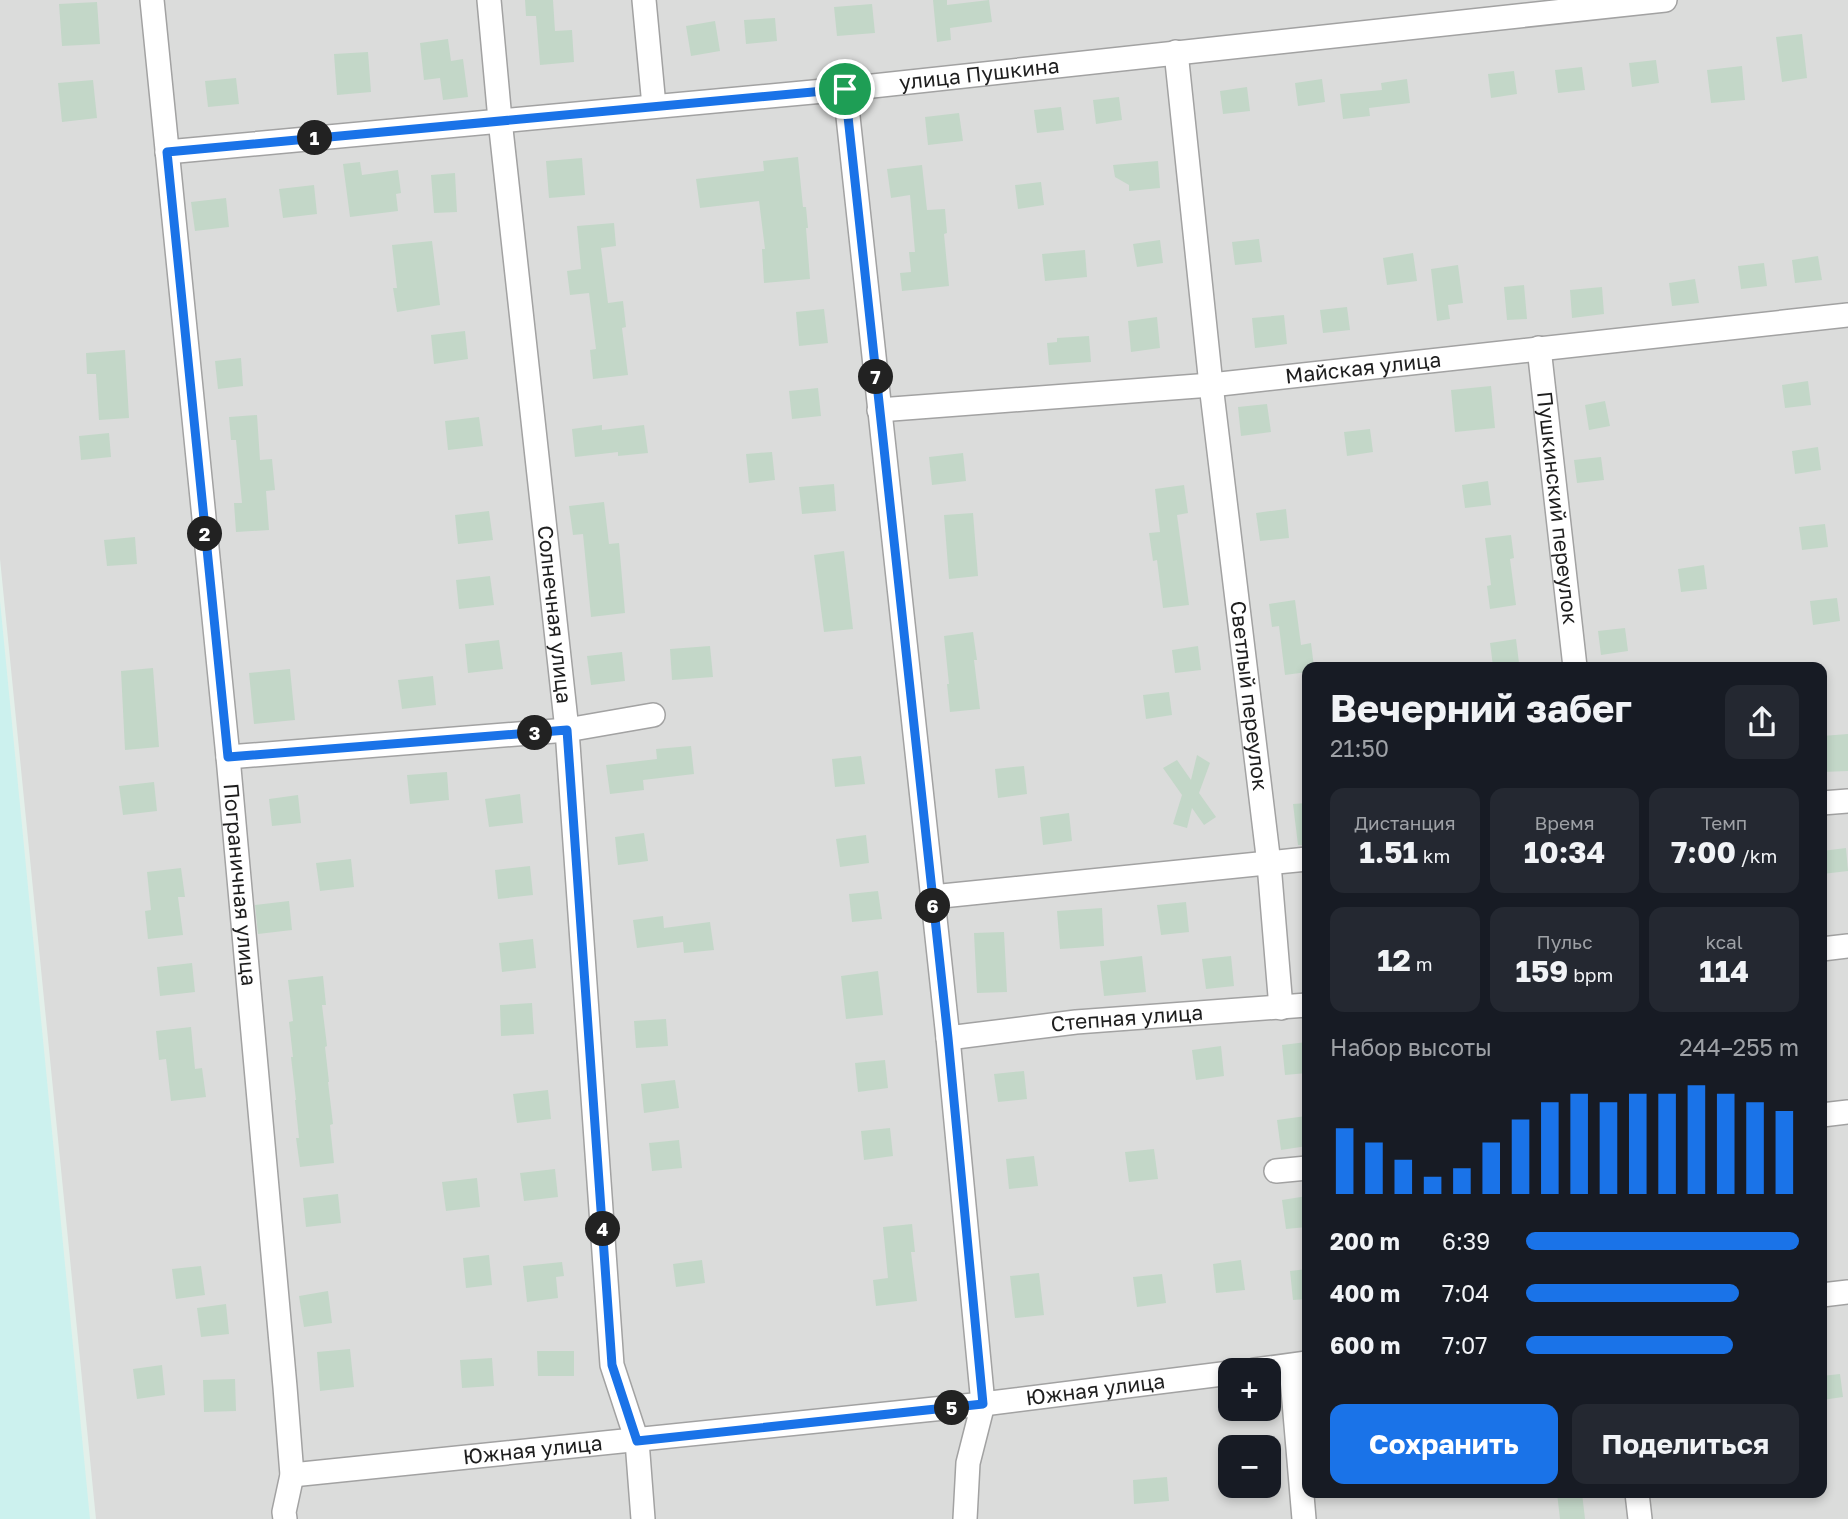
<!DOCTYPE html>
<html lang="ru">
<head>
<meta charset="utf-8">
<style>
	:root { --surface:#171b24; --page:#242831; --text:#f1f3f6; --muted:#9ea1a6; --accent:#1a73e8 }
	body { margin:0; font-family:"Golos Text",sans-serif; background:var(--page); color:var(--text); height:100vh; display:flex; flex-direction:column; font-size:26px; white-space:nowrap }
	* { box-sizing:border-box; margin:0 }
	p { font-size:23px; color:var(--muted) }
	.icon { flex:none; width:38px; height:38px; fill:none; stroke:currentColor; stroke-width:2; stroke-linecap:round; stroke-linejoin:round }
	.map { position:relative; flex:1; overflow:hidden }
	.details { position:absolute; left:1302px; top:662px; width:525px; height:836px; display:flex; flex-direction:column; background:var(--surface); border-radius:14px; box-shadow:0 4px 10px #0003 }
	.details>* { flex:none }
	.fabs { position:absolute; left:1218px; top:1358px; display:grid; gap:14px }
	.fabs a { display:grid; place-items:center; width:63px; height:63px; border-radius:14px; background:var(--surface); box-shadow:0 4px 10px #0003; font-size:35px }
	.pin { position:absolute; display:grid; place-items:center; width:60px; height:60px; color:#fff; margin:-30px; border:4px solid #fff; border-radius:50%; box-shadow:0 2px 7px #0007 }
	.km { position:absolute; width:35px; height:35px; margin:-18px; border-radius:50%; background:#222; color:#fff; font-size:19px; line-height:35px; text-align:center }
	.round { display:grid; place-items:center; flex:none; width:74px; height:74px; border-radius:14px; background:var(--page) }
	.headline { display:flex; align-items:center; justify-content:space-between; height:119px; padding:0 28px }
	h1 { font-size:38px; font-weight:700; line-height:52px }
	.figures { display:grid; grid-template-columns:repeat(3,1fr); gap:10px; height:119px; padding:7px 28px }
	.figures div { display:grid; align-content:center; border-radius:14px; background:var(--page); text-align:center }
	.figures b { font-size:30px; font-weight:700 }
	.figures small { font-size:19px; font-weight:400 }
	.figures p { font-size:19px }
	.chart { height:196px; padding:14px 28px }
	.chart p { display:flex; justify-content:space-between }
	.chart svg { width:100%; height:126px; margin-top:7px; stroke:var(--accent); stroke-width:6 }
	.action { display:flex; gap:14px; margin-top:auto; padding:14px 28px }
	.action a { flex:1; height:80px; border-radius:14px; background:var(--accent); color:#fff; font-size:28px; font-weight:700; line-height:80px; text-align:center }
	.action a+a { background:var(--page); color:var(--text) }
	ul { padding:0 28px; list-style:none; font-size:23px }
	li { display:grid; grid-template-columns:112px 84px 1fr; align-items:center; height:52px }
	li i { height:18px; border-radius:9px; background:var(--accent) }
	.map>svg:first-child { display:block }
	.residential { fill:#dbdcdb; fill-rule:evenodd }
	.farmland { fill:#ccf1ee }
	.building { fill:#c3d7c8 }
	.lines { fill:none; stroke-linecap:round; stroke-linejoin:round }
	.minor-casing { stroke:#a2a2a2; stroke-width:26 }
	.minor { stroke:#fff; stroke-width:23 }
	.route-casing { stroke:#fff; stroke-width:14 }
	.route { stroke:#1a73e8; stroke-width:9 }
	.labels { text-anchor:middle; stroke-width:6; stroke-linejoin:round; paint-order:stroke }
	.street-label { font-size:21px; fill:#1e1e1e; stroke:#fff }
</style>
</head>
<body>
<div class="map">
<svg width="1848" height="1519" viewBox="0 0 1848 1519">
	<rect width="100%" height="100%" fill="#e3f0ea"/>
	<path class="residential" d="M0,0H1848V1519H96L0,559ZM1307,667H1822V1493H1307ZM1230,1370H1269V1409H1230ZM1230,1447H1269V1486H1230Z"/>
	<path class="farmland" d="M0,601L90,1519H0Z"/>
	<g class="building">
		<path d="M525,0H553L555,31L572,30L574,62L540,65L536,16H526Z"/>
		<path d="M933,0H947V5L989,0L992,22L950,28L951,40L937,42Z"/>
		<path d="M97,2L100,44L62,46L59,4Z"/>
		<path d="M872,4L875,33L837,36L834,7Z"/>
		<path d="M775,18L777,41L746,44L744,20Z"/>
		<path d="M715,21L720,51L691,56L686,26Z"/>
		<path d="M1802,34L1807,78L1782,82L1776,37Z"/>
		<path d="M448,39L451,61L463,59L468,97L443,100L440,78L424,80L420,43Z"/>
		<path d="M368,52L371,92L337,95L334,54Z"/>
		<path d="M1656,60L1659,83L1632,87L1629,63Z"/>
		<path d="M1742,66L1745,100L1711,103L1707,70Z"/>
		<path d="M1582,67L1585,90L1558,93L1555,70Z"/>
		<path d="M1514,71L1517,94L1491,98L1488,74Z"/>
		<path d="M236,78L239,104L208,107L205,81Z"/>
		<path d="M1322,79L1325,102L1298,106L1295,83Z"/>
		<path d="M1407,79L1410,103L1369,108L1370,116L1343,119L1340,94L1382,90L1381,83Z"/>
		<path d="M93,80L97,118L62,122L58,83Z"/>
		<path d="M1247,87L1250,111L1223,114L1220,91Z"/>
		<path d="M1119,97L1122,120L1096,124L1093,100Z"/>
		<path d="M1061,107L1064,130L1037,133L1034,110Z"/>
		<path d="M959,113L963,141L928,145L925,117Z"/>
		<path d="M798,157L803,207H806L808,228H806L810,279L764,283L762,249H765L759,201L700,208L696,179L764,171L763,161Z"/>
		<path d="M582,158L585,195L549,198L546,161Z"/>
		<path d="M1158,161L1160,188L1129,191V185L1115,177L1113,165Z"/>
		<path d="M360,162L362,175L398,170L401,193L396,194L398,211L350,217L343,164Z"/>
		<path d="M922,165L927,210L945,209L947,233L944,234L949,286L902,291L900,273L911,272L909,252H915L910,195L891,198L887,169Z"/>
		<path d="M455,173L457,212L434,213L431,175Z"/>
		<path d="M1041,182L1044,205L1018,209L1015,185Z"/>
		<path d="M314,185L317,214L283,218L279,189Z"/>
		<path d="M226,198L229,227L195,231L191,202Z"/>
		<path d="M614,223L616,246L601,248L608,303L623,301L626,327L622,328L628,375L593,379L590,350L596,349L589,293L570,295L567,271L581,269L577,226Z"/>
		<path d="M1259,239L1262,262L1235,265L1232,242Z"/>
		<path d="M1160,240L1163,263L1137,267L1133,244Z"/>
		<path d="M432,241L440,305L397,312L393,288H397L392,245Z"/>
		<path d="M1085,250L1087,277L1045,281L1042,254Z"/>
		<path d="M1413,253L1417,281L1387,285L1383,258Z"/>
		<path d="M1818,256L1822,280L1795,283L1792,260Z"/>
		<path d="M1764,263L1767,286L1741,289L1738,266Z"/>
		<path d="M1458,265L1463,303L1448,305L1450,319L1437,321L1431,269Z"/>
		<path d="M1695,279L1699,303L1672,306L1669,283Z"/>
		<path d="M1524,285L1527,319L1507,320L1504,287Z"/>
		<path d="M1602,287L1604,314L1572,318L1570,290Z"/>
		<path d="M1347,307L1350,330L1323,333L1320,310Z"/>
		<path d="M824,309L828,343L799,346L796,312Z"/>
		<path d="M1284,315L1287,344L1255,348L1252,318Z"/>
		<path d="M1157,317L1160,348L1131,352L1128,321Z"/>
		<path d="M465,331L468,359L434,364L431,335Z"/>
		<path d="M1089,336L1091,362L1049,365L1047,343L1057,342V338Z"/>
		<path d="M125,350L129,418L99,420L96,374H87L86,353Z"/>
		<path d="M241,358L243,386L218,389L215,361Z"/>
		<path d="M1808,381L1811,405L1785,408L1782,385Z"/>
		<path d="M1491,386L1495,428L1455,432L1451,390Z"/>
		<path d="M818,388L821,416L792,419L789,391Z"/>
		<path d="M1605,401L1610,426L1589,430L1585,405Z"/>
		<path d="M1267,404L1271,432L1241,436L1238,407Z"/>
		<path d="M257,415L260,460L272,459L275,490L266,491L269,530L236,532L234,503H242L236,440H231L229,417Z"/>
		<path d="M479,417L483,446L448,450L445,421Z"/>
		<path d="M602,425V430L644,425L648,453L618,456V452L575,457L572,429Z"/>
		<path d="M1370,429L1373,452L1347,456L1344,432Z"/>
		<path d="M109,433L111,457L81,460L79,436Z"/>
		<path d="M1818,447L1821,470L1795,474L1792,451Z"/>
		<path d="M772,452L775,480L749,483L746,454Z"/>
		<path d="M963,453L966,481L932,485L929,457Z"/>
		<path d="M1601,457L1604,480L1577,483L1574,460Z"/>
		<path d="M1488,481L1491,505L1465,508L1462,485Z"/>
		<path d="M834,484L836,511L802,514L799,487Z"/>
		<path d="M1184,485L1188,513L1177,515L1189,605L1163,608L1157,560L1153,561L1149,533L1160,532L1155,489Z"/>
		<path d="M604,502L609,544L619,543L625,613L591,617L583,534L573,535L569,506Z"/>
		<path d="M1286,509L1289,538L1260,541L1256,513Z"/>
		<path d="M489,511L493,540L458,544L455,515Z"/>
		<path d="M973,513L978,576L949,579L944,515Z"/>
		<path d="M1825,524L1828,547L1802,550L1799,527Z"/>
		<path d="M1511,535L1514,558L1510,559L1516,605L1490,609L1487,586L1491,585L1485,538Z"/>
		<path d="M135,537L137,564L107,566L104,540Z"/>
		<path d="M844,551L853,629L824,632L814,555Z"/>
		<path d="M1704,565L1707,589L1681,592L1678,569Z"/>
		<path d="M490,576L494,605L459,609L456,580Z"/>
		<path d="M1837,598L1840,621L1813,625L1810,601Z"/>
		<path d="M1295,600L1301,645L1311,643L1314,667H1307V672L1285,675L1279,626L1272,627L1269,604Z"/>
		<path d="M1625,628L1628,651L1601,655L1598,631Z"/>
		<path d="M973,632L977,660H974L980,709L950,712L947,684H949L944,636Z"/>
		<path d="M1516,639L1519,663L1493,666L1490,643Z"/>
		<path d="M499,640L503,669L468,673L465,644Z"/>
		<path d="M710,646L713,677L672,680L670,649Z"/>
		<path d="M1198,646L1201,670L1175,673L1172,650Z"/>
		<path d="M622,652L625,681L591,685L587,656Z"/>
		<path d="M153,668L159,747L125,750L121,671Z"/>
		<path d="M290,669L295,720L254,724L249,673Z"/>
		<path d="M433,676L436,705L402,709L398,680Z"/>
		<path d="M1169,692L1172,715L1146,719L1143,695Z"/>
		<path d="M1848,734V771L1822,772V736Z"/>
		<path d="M691,746L694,774L643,780L644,790L610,794L606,765L657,759L656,749Z"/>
		<path d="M1197,755L1210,763L1199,793L1216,817L1204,825L1192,808L1187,828L1173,824L1182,795L1163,768L1177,760L1191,780Z"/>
		<path d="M861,756L865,784L835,787L832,759Z"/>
		<path d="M1024,766L1027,794L998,798L995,769Z"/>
		<path d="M447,772L449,800L410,804L407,775Z"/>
		<path d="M154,782L157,811L123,815L119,786Z"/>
		<path d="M520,794L523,823L489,827L485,799Z"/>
		<path d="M298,795L301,823L272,826L269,799Z"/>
		<path d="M1307,803V845H1298L1293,804Z"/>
		<path d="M1069,813L1072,841L1043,845L1040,817Z"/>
		<path d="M644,833L648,861L618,865L615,837Z"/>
		<path d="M866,835L869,863L840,867L836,839Z"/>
		<path d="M1846,848L1848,871L1822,874V851Z"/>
		<path d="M351,859L354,887L320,891L316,863Z"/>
		<path d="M530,866L533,895L498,899L495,870Z"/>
		<path d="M181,868L185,897H178L183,935L148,939L145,911L151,910L147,872Z"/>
		<path d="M878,891L882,919L852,922L849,894Z"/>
		<path d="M289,901L292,930L258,934L255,905Z"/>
		<path d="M1186,902L1189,932L1161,935L1157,905Z"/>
		<path d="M1102,908L1104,946L1060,949L1057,911Z"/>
		<path d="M663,916L664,928L710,922L714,950L684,953L683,942L637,948L633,920Z"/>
		<path d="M1004,932L1007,992L977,993L974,933Z"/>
		<path d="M533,939L536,968L502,972L499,943Z"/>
		<path d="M1142,956L1146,992L1104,996L1100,961Z"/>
		<path d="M1231,956L1234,986L1206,989L1202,959Z"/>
		<path d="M192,963L195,992L160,996L157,967Z"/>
		<path d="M878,971L883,1015L846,1019L841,976Z"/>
		<path d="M323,976L326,1005H322L327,1046L325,1047L329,1082H328L333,1124L330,1125L334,1163L300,1167L296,1138H299L295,1100H296L291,1057H293L289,1022L293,1021L288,980Z"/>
		<path d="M532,1003L534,1034L501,1036L500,1005Z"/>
		<path d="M666,1019L668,1046L636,1048L634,1021Z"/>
		<path d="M191,1027L195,1069L202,1068L206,1097L171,1101L166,1059L159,1060L156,1031Z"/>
		<path d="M1307,1042V1073L1285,1075L1282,1045Z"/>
		<path d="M1221,1046L1224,1076L1196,1080L1192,1050Z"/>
		<path d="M885,1060L888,1088L858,1092L855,1063Z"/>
		<path d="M1024,1071L1027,1099L998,1102L994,1074Z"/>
		<path d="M675,1080L679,1108L644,1113L641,1084Z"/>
		<path d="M548,1090L551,1119L517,1123L513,1094Z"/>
		<path d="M1306,1116L1307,1146L1281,1150L1277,1120Z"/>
		<path d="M890,1128L893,1156L864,1160L861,1131Z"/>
		<path d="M679,1140L682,1168L652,1171L649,1143Z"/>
		<path d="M1154,1149L1158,1179L1129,1182L1125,1152Z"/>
		<path d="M1034,1156L1038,1186L1009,1189L1006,1159Z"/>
		<path d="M555,1169L558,1197L524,1201L520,1173Z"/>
		<path d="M477,1178L480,1207L446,1211L442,1182Z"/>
		<path d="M338,1194L341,1223L306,1227L303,1198Z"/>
		<path d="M1307,1196V1227L1286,1229L1282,1200Z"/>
		<path d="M912,1224L915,1252H911L917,1301L876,1306L873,1280L888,1278L883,1227Z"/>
		<path d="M489,1255L492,1285L466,1288L463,1258Z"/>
		<path d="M702,1260L705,1283L676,1287L673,1264Z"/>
		<path d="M1241,1260L1245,1290L1216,1293L1213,1264Z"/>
		<path d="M562,1262L564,1276L556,1277L558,1298L527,1302L523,1266Z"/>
		<path d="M201,1266L205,1295L176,1299L172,1269Z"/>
		<path d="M1307,1269V1299L1293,1300L1290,1271Z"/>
		<path d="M1039,1273L1044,1315L1015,1318L1010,1276Z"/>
		<path d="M1162,1274L1166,1303L1137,1307L1133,1277Z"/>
		<path d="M328,1291L332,1323L304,1327L299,1296Z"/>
		<path d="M226,1304L229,1334L201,1337L197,1308Z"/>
		<path d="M350,1349L354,1387L320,1391L317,1352Z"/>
		<path d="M537,1351H574V1376H538Z"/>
		<path d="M492,1358L494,1386L462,1388L460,1360Z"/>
		<path d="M162,1365L165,1395L137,1399L133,1369Z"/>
		<path d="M1840,1374L1843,1397L1822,1400V1376Z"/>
		<path d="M235,1379L236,1411L204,1412L203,1380Z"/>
		<path d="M1167,1477L1169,1501L1134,1504L1133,1480Z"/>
		<path d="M1557,1493H1582L1585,1519H1560Z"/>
	</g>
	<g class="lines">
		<g class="minor-casing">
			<g id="minor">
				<path id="s1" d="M152,0L228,757L285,1387L292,1475L284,1512L285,1519"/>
				<path id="s2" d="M489,0L500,120L567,730L612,1365L637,1441L643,1519"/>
				<path d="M644,0L654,106"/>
				<path id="s3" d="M1176,52L1211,385L1269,864L1281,1008"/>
				<path d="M845,89L948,1038L983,1404L968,1463L965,1519"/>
				<path id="s4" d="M167,152L845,89L1665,0"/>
				<path id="s5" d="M1539,348L1575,667"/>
				<path id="s6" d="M879,410L1211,385L1848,315"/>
				<path d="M228,757L567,730L653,715"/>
				<path d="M1822,803L1848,801"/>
				<path d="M932,897L1307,859"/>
				<path d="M1822,949L1848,946"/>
				<path id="s7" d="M948,1038L1076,1022L1307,1005"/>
				<path d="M1822,1115L1848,1112"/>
				<path d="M1276,1171L1307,1168"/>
				<path d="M1822,1295L1848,1292"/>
				<path d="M1291,1366L1304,1519"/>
				<path d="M1255,1370L1307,1363"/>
				<path id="s8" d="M292,1475L983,1404L1230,1373"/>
				<path d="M1637,1493L1640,1519"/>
			</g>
		</g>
		<use href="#minor" class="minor"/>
	</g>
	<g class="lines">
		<g class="route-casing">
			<path id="route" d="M845,89L948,1038L983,1404L637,1441L612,1365L567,730L228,757L167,152Z"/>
		</g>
		<use href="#route" class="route"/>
	</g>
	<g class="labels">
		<g class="street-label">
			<text dy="7" stroke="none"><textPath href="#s4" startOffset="816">улица Пушкина</textPath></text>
			<text dy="7" stroke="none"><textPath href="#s6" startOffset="486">Майская улица</textPath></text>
			<text dy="7" stroke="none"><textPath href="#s5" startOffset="161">Пушкинский переулок</textPath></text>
			<text dy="7" stroke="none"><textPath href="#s2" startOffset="618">Солнечная улица</textPath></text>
			<text dy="7" stroke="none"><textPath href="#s3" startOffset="648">Светлый переулок</textPath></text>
			<text dy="7" stroke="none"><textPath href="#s1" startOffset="889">Пограничная улица</textPath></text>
			<text dy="7" stroke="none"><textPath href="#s7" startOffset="180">Степная улица</textPath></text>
			<text dy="7" stroke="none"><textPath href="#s8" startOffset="808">Южная улица</textPath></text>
			<text dy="7" stroke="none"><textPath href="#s8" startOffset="242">Южная улица</textPath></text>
		</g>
	</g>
</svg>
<div class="fabs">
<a>+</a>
<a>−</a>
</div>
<div class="pin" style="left:845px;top:89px;background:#1e9e55"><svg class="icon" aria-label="arrive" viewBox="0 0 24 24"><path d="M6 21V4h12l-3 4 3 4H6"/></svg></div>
<b class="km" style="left:315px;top:138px">1</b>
<b class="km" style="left:205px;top:534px">2</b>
<b class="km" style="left:535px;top:733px">3</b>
<b class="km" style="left:603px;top:1229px">4</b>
<b class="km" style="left:952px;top:1408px">5</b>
<b class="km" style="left:933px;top:906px">6</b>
<b class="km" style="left:876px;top:377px">7</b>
<section class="details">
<div class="headline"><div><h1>Вечерний забег</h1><p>21:50</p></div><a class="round"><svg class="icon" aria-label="share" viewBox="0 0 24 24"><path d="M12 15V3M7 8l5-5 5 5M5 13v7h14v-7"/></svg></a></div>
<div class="figures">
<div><p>Дистанция</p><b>1.51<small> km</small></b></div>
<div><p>Время</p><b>10:34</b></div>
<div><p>Темп</p><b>7:00<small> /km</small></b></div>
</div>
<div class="figures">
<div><b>12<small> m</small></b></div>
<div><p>Пульс</p><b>159<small> bpm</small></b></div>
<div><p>kcal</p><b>114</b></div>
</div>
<div class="chart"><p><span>Набор высоты</span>244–255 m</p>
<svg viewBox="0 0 160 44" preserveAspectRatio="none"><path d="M5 44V21M15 44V26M25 44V32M35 44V38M45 44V35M55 44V26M65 44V18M75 44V12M85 44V9M95 44V12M105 44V9M115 44V9M125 44V6M135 44V9M145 44V12M155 44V15"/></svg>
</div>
<ul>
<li><b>200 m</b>6:39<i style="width:100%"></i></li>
<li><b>400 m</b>7:04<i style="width:78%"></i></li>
<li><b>600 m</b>7:07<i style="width:76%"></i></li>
</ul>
<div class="action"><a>Сохранить</a><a>Поделиться</a></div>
</section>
</div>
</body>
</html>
